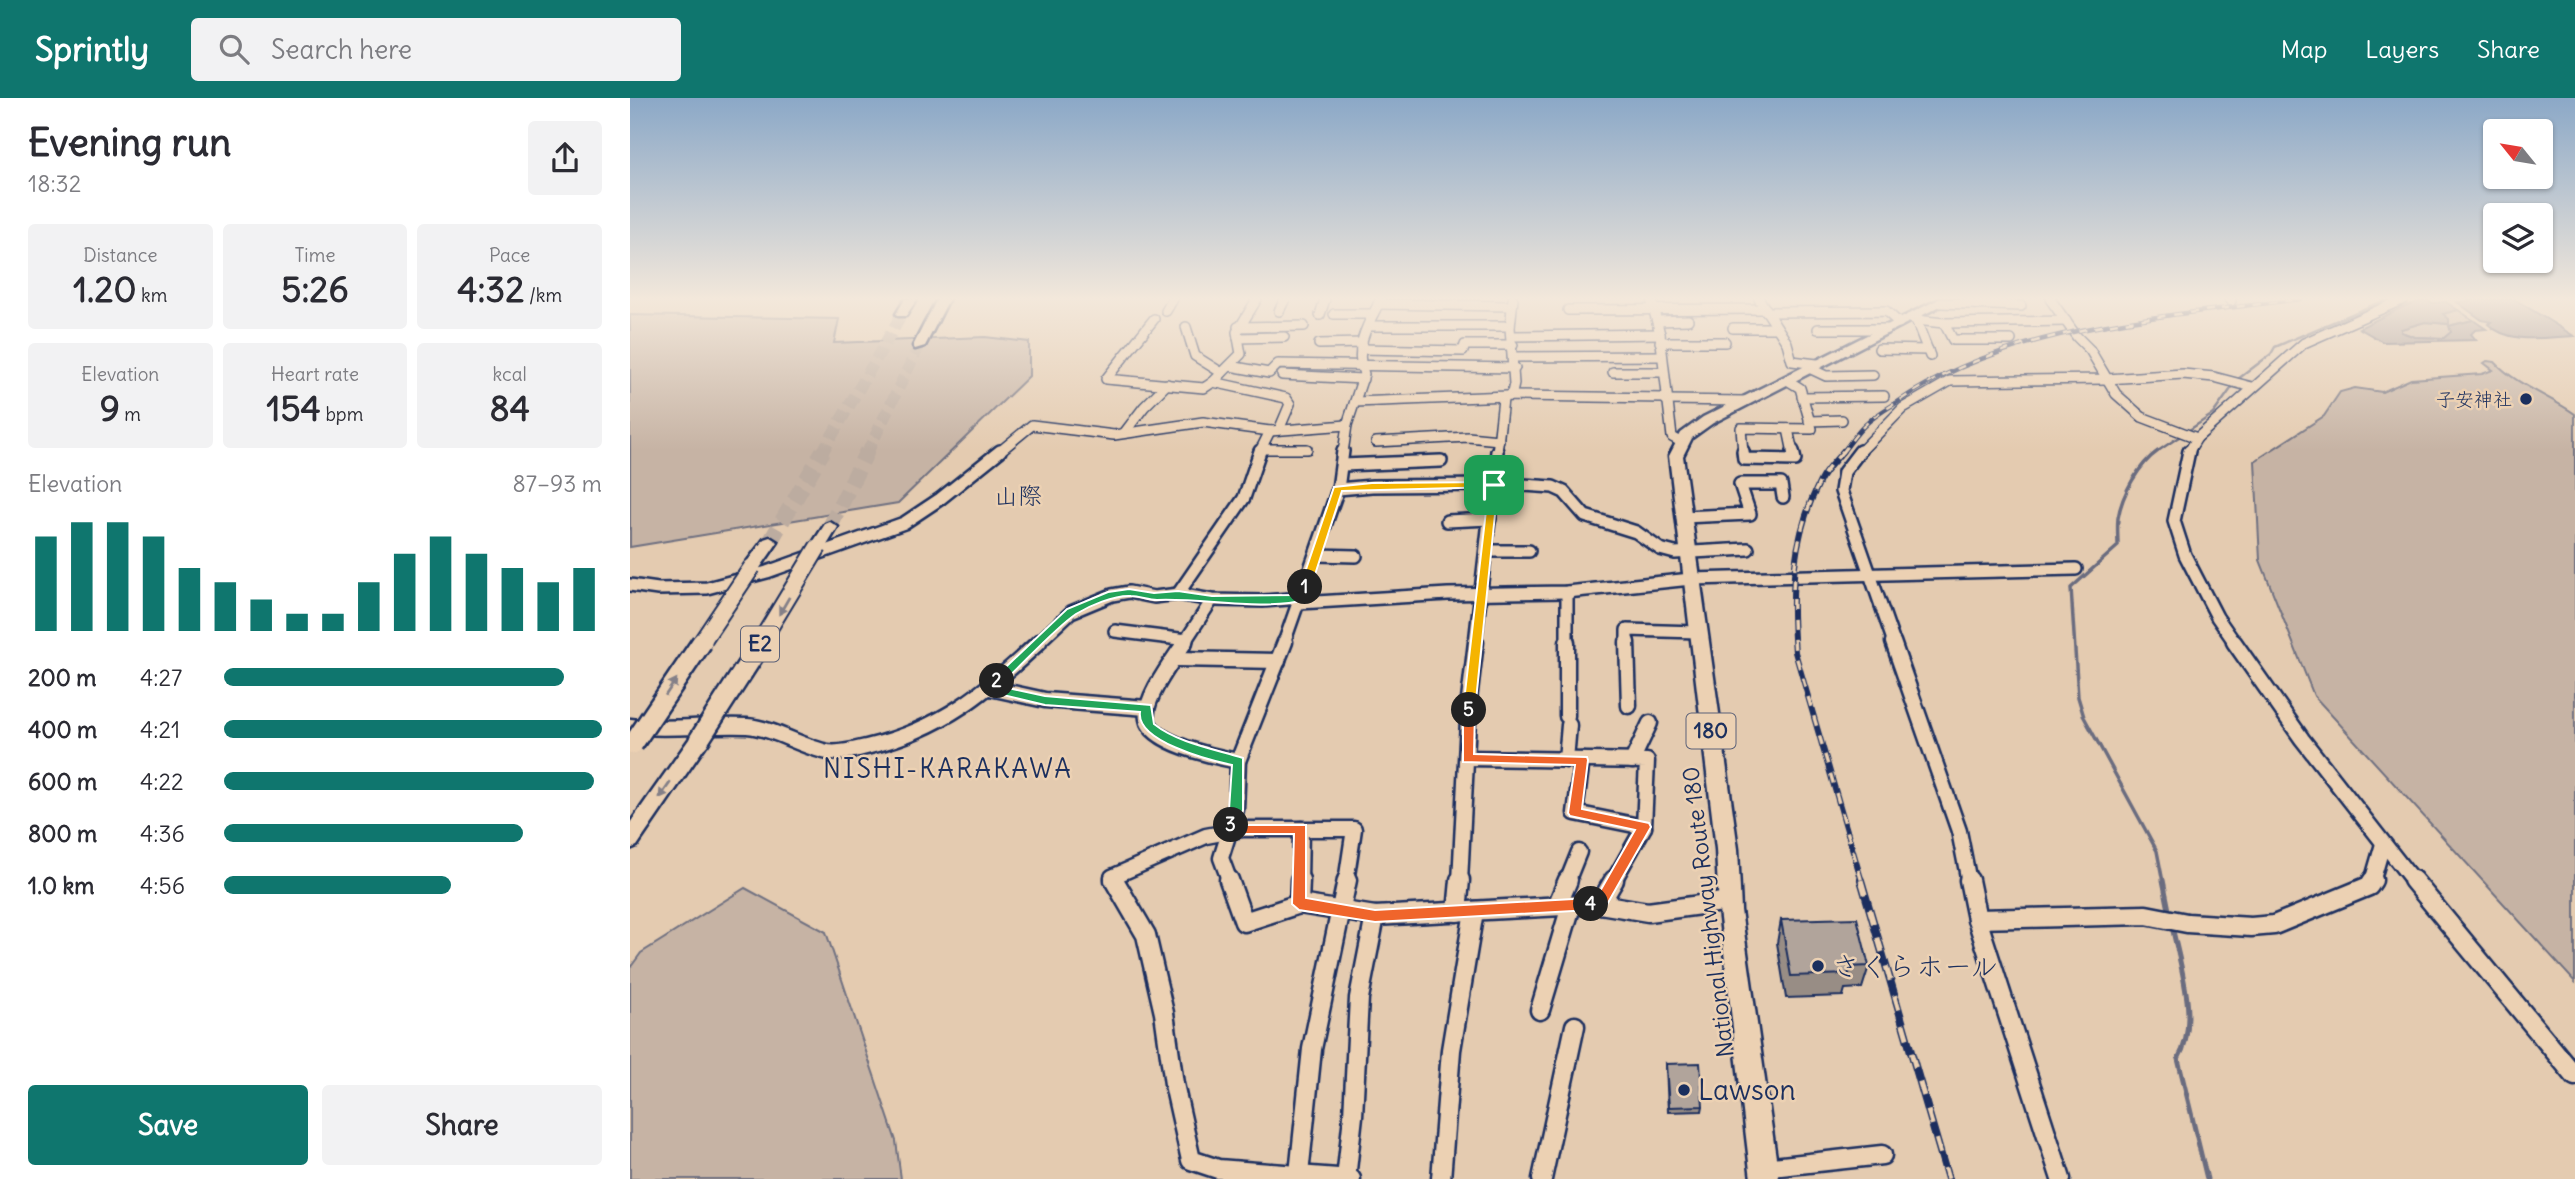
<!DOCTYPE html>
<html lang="en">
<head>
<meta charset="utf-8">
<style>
	:root { --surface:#fff; --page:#f2f2f3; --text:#2b2b33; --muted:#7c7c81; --accent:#0f766e }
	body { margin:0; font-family:Delius,"Klee One",sans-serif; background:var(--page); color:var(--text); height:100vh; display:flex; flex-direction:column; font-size:26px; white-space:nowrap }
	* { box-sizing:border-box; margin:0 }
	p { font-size:23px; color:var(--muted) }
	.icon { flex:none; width:38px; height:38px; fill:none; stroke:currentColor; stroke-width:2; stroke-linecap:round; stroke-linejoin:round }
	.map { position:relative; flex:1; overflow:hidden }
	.panel { display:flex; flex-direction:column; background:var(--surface); width:630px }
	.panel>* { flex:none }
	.needle { width:46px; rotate:300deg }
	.tools { position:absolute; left:1853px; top:21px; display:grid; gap:14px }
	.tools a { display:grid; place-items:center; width:70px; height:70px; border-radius:7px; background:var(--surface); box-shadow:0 2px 5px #0004; font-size:35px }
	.pin { position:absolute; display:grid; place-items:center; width:60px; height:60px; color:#fff; margin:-30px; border-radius:14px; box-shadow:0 4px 10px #0006 }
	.km { position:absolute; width:35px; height:35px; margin:-18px; border-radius:50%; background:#222; color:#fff; font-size:19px; line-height:35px; text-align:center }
	.round { display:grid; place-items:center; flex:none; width:74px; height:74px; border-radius:7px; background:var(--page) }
	.overview { display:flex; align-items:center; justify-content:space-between; height:119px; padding:0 28px }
	h1 { font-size:38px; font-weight:700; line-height:52px }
	.metrics { display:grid; grid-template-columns:repeat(3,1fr); gap:10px; height:119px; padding:7px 28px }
	.metrics div { display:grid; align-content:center; border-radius:7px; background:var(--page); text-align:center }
	.metrics b { font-size:35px; font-weight:700 }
	.metrics small { font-size:19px; font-weight:400 }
	.metrics p { font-size:19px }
	.chart { height:196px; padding:14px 28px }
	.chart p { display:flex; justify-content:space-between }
	.chart svg { width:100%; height:126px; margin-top:7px; stroke:var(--accent); stroke-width:6 }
	.primary-button { display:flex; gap:14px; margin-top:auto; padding:14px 28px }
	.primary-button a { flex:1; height:80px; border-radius:7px; background:var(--accent); color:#fff; font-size:28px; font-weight:700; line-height:80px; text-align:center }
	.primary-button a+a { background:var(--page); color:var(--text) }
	ul { padding:0 28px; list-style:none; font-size:23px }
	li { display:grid; grid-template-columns:112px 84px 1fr; align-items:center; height:52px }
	li i { height:18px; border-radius:9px; background:var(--accent) }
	header { display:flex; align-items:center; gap:42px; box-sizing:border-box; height:98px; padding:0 35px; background:var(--accent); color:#fff }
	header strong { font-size:33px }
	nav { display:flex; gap:38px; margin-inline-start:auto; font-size:24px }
	.search { width:490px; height:63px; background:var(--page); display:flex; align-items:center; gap:18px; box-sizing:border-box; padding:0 24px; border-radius:7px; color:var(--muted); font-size:26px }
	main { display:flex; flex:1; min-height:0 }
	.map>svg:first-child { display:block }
	.green { fill:#c6b3a4; stroke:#707181; stroke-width:2 }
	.water { fill:#9f9595; stroke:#6a6c7f; stroke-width:2 }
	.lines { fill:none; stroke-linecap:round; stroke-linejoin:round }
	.stream-far2 { stroke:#6a6c7f; stroke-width:2.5 }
	.stream-far1 { stroke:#6a6c7f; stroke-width:3.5 }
	.stream { stroke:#6a6c7f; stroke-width:5 }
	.highway-tunnel-far1 { stroke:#bcaca0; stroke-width:12; stroke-dasharray:12 6; stroke-linecap:butt }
	.highway-tunnel { stroke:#bcaca0; stroke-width:16; stroke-dasharray:16 8; stroke-linecap:butt }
	.minor-far3-casing { stroke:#1b2f5e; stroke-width:12 }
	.minor-far2-casing { stroke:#1b2f5e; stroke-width:16 }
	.minor-far1-casing { stroke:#1b2f5e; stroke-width:19 }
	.minor-casing { stroke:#1b2f5e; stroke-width:23 }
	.highway-casing { stroke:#1b2f5e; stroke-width:5 }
	.minor-far3 { stroke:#ecd1b3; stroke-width:9 }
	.minor-far2 { stroke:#ecd1b3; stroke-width:11 }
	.minor-far1 { stroke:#ecd1b3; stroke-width:14 }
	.minor { stroke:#ecd1b3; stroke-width:18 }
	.highway { fill:#ecd1b3; fill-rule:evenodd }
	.rail-far2-casing { stroke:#1b2f5e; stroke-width:4.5 }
	.rail-far1-casing { stroke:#1b2f5e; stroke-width:6 }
	.rail-casing { stroke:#1b2f5e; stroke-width:8 }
	.rail-far2 { stroke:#ecd1b3; stroke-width:2.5; stroke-dasharray:8; stroke-linecap:butt }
	.rail-far1 { stroke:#ecd1b3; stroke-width:3.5; stroke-dasharray:10; stroke-linecap:butt }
	.rail { stroke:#ecd1b3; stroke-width:5; stroke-dasharray:15; stroke-linecap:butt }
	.highway-bridge-far1-casing { stroke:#1b2f5e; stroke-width:20; stroke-linecap:butt }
	.highway-bridge-casing { stroke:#1b2f5e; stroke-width:24; stroke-linecap:butt }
	.highway-bridge-far1 { stroke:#ecd1b3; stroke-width:16 }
	.highway-bridge { stroke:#ecd1b3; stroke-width:19 }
	.wall { fill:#988d85; stroke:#1b2f5e; stroke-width:2 }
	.building { fill:#b1a49b; stroke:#1b2f5e; stroke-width:2 }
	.oneway { fill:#848088 }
	.split-1 { fill:#f5b400; stroke:#fff; stroke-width:2 }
	.split-2 { fill:#22a559; stroke:#fff; stroke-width:2 }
	.split-3 { fill:#22a559; stroke:#fff; stroke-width:2 }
	.split-4 { fill:#f0652b; stroke:#fff; stroke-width:2 }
	.split-5 { fill:#f0652b; stroke:#fff; stroke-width:2 }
	.split-6 { fill:#f5b400; stroke:#fff; stroke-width:2 }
	.poi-dot { fill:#1b2f5e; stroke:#ecd1b3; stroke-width:2.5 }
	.labels { text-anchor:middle; stroke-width:5; stroke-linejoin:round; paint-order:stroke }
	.far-poi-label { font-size:19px; fill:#1b2f5e; stroke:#ecd1b3; text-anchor:end }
	.shield { fill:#ecd1b3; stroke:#5a6078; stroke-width:2 }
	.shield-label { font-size:21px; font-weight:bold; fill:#1b2f5e }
	.street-label { font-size:23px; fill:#1b2f5e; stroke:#ecd1b3 }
	.neighbourhood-label { font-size:24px; fill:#1b2f5e; stroke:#ecd1b3 }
	.quarter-label { font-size:26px; letter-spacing:2px; fill:#1b2f5e; stroke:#ecd1b3 }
	.near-poi-label { font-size:28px; fill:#1b2f5e; stroke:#ecd1b3; text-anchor:start }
</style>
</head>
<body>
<header>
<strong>Sprintly</strong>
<div class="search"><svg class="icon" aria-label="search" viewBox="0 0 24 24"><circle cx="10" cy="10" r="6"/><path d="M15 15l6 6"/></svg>Search here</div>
<nav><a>Map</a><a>Layers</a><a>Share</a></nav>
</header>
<main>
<section class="panel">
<div class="overview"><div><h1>Evening run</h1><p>18:32</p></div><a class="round"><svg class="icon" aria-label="share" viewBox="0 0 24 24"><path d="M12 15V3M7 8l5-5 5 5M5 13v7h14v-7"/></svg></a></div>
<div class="metrics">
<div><p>Distance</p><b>1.20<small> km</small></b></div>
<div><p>Time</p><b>5:26</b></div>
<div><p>Pace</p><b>4:32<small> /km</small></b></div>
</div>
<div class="metrics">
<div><p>Elevation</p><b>9<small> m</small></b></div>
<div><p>Heart rate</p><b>154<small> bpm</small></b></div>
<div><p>kcal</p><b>84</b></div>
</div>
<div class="chart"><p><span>Elevation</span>87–93 m</p>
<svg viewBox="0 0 160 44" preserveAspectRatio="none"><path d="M5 44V11M15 44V6M25 44V6M35 44V11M45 44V22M55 44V27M65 44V33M75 44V38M85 44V38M95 44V27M105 44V17M115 44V11M125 44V17M135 44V22M145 44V27M155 44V22"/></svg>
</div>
<ul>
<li><b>200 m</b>4:27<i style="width:90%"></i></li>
<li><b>400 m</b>4:21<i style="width:100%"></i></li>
<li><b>600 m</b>4:22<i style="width:98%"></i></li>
<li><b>800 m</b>4:36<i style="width:79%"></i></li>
<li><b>1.0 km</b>4:56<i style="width:60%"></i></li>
</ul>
<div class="primary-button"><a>Save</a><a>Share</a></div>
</section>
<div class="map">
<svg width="1945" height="1081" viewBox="0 0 1945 1081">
	<rect width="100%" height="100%" fill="#e4cbb0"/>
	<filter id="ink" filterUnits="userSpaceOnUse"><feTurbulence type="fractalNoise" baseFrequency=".0143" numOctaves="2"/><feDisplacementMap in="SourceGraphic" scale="14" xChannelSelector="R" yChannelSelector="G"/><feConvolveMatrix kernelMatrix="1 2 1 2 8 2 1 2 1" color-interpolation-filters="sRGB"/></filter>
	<g filter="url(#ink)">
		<g class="green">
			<path d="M1828,212L1843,222L1822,227L1821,234L1814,240L1785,239L1771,234V231L1795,224L1818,226L1813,215Z"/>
			<path d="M0,217L209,221L204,245L355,239L399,244V278L268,405L0,449Z"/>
			<path d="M1857,263L1865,264C1886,287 1920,298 1945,316V884L1684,598L1630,462L1625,363L1694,318L1710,294L1725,290L1752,294L1781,281L1852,276L1863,272L1854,265Z"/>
			<path d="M115,790L196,834L266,1043L271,1081H0V870L11,855Z"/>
		</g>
		<g class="water">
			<path d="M1839,201H1884L1944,238C1916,239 1879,247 1858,226L1861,224L1852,222L1827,204L1841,203Z"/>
			<path d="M1795,202L1803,205L1816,204L1828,212L1813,216L1819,221V226L1795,224L1771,231V234L1785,239L1814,240L1821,234L1819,228L1843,222L1856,231L1845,232L1841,236L1846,242L1753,244L1729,230L1775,208Z"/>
		</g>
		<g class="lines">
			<path class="stream-far2" d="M1525,355L1583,316L1608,281L1641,256L1645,249L1757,201"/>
			<path class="stream-far1" d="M1528,353C1509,366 1492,396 1488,420C1487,429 1488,439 1488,448L1441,490L1448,599L1454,619L1527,753L1533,784"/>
			<g class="stream">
				<path d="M1533,782L1540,817"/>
				<path d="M1542,828C1550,868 1570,924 1548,961L1577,1081"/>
			</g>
			<g class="highway-tunnel-far1">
				<path d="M192,355L272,216"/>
				<path d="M237,355L289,248"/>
			</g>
			<g class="highway-tunnel">
				<path d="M200,429L237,353"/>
				<path d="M140,444L193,353"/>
			</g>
			<g class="minor-far3-casing">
				<g id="minor-far3">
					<path d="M627,201L607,234L611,256L583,284L656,300L660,306L649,332"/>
					<path d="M1021,201L1030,236L1042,339L1051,344"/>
					<path d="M1129,201L1157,245L1162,263L1187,266"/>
					<path d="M1420,201L1447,239L1460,252L1486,296L1512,319L1567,340"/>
					<path d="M1599,201L1601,203"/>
					<path d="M1311,205L1391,208"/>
					<path d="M748,206L882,208"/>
					<path d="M938,212L1136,211"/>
					<path d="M536,213L543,201"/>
					<path d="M649,213L655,201"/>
					<path d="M1137,214L1256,213L1269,225"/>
					<path d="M704,216H743"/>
					<path d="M690,217L695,201"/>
					<path d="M1280,220L1286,222L1300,258"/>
					<path d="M524,221L476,281L574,290L583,284"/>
					<path d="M1286,222L1314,225L1436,223"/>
					<path d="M1027,223L1058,222"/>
					<path d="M1314,225L1323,242H1381"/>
					<path d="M738,228H880"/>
					<path d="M556,229L565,258L592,275"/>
					<path d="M608,229L674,228"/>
					<path d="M1103,230H1147"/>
					<path d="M1188,231H1256"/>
					<path d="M882,238L1030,236"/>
					<path d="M608,240L654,239"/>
					<path d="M1030,244H1095"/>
					<path d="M689,246L732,245"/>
					<path d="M731,251L833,253L835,247H883"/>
					<path d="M1249,251L1298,252"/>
					<path d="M885,259L1031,258"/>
					<path d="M600,268L639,275L648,266L885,270"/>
					<path d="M1179,270L1196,278L1243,277"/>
					<path d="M983,274H1033"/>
					<path d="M652,277L733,281"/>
					<path d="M1172,299L1254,298"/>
					<path d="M1036,302L1115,303"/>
					<path d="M725,304L878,298L1036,300"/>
					<path d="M1179,323L1212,322"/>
					<path d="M1158,331L1163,355"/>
					<path d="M495,334L514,309L537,286"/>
					<path d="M746,344L838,339L869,342"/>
					<path d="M631,351H677"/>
					<path d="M368,355L402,327L484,337L573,324L640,333L717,327"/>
					<path d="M629,355L640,333"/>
					<path d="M713,355L717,327L734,276C723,249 739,224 751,201"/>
					<path d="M867,355L873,301L882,295L884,286L880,229L883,201"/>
					<path d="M1113,355L1111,330L1182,331L1170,290L1157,282"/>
					<path d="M1229,355L1273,310L1320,283L1477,281L1553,276L1584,279L1622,289"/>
					<path d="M1558,355L1567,340L1674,245L1774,201"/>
				</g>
			</g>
			<g class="minor-far2-casing">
				<g id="minor-far2">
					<path d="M1113,353L1114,361L1165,362L1163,353"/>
					<path d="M1230,353L1214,374L1211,393L1264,545"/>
					<path d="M1559,353L1544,423L1555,457L1587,519L1605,545"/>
					<path d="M713,367L811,363"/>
					<path d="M864,385L923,389L934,394L955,418L1006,434L1030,451L1045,455L1118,451"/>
					<path d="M708,391L742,388L864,387"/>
					<path d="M1053,419L1120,416L1110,386H1151L1153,399"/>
					<path d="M817,423L860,421"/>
					<path d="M857,453H899"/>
					<path d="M686,457L726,458"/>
					<path d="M0,487L28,491L77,490L137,474L274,425L310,401L370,353"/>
					<path d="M937,494V545"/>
					<path d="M548,496L614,400L630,353"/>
					<path d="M670,505L818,496L937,494L1061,481L1446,471"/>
					<path d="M485,533L557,542"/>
					<path d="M408,545L441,514L482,497L499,494L524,499L548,496L582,502L633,503L672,500"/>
					<path d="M554,545L582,502"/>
					<path d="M654,545L708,391L713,353"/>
					<path d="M845,545L867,353"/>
					<path d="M997,545V532L1068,534"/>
				</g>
			</g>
			<g class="minor-far1-casing">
				<g id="minor-far1">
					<path d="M555,544C544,561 513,601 517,621C521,646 587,659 608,663"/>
					<path d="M937,544V618"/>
					<path d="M997,544L999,608"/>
					<path d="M1263,544L1329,733L1339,784"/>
					<path d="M1604,544L1672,641L1784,784"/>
					<path d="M546,561L648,563"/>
					<path d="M360,590L415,602L517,610"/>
					<path d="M0,628C39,633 77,626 117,628C144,630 171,649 198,654C211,656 227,651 240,648C312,631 357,593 409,544"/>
					<path d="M837,660L1017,663L1014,729L983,784"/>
					<path d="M936,662L939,627"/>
					<path d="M952,662L945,715L1014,729"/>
					<path d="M1002,663L1020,625"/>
					<path d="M485,784L482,779L576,738L613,731H724L716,784"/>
					<path d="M600,784L591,760L606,712L608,663L655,544"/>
					<path d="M670,784L671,731"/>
					<path d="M830,784L839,602L846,544"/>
					<path d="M937,784L949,754"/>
					<path d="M1742,784L1753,746"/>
				</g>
			</g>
			<g class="minor-casing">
				<g id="minor">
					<path d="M484,782L516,837L534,915L544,986L561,1062L588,1071L721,1081"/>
					<path d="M599,782L614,824L669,806L745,818L970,806L1018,814L1100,803"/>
					<path d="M1339,782L1347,821L1431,1081"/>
					<path d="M1783,782L1945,978"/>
					<path d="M669,806L670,782"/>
					<path d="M970,806L984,782"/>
					<path d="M927,808L938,782"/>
					<path d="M827,814L830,782"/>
					<path d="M1347,821L1516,817L1557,825L1621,829L1644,827L1739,788L1743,782"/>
					<path d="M910,912L941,808"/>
					<path d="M1133,1070L1252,1057"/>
					<path d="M669,1076L682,951L717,782"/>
					<path d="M716,1081L723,1018L729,900L745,818"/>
					<path d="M811,1081L821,952L844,813"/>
					<path d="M912,1081L945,928"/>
				</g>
			</g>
			<g class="highway-casing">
				<g id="highway">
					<path d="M275,201H287L276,218H268L266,216Z"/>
					<path d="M307,201H319L295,248L285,251L283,248Z"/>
					<path d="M1309,201H1324L1083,325L1062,340L1053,358L1108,751L1111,812L1149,1081H1121L1089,812L1086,751L1039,358L1051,335L1073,319Z"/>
					<path d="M200,424L208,429L194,452L188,454L182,452L180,449L195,426Z"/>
					<path d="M140,439L148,444L128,473H116L114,469L116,465L134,441Z"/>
					<path d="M69,635L76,637L79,642L76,647L7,748L0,751V725L62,637Z"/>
				</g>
			</g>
			<use href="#minor-far3" class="minor-far3"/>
			<use href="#minor-far2" class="minor-far2"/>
			<use href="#minor-far1" class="minor-far1"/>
			<use href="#minor" class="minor"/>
			<use href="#highway" class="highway"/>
			<g class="rail-far2-casing">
				<path id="rail-far2" d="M1212,355C1220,345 1227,334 1236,326C1244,318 1256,311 1266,305C1382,226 1535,219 1670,201"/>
			</g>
			<g class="rail-far1-casing">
				<path id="rail-far1" d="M1213,353C1206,362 1195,372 1190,383C1162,439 1160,493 1165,554L1232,784"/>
			</g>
			<g class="rail-casing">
				<path id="rail" d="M1231,782L1318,1081"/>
			</g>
			<use href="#rail-far2" class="rail-far2"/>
			<use href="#rail-far1" class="rail-far1"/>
			<use href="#rail" class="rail"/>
			<g class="highway-bridge-far1-casing">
				<g id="highway-bridge-far1">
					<path d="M71,545L122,469"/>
					<path d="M130,545L188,449"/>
				</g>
			</g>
			<g class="highway-bridge-casing">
				<g id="highway-bridge">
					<path d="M69,642L132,544"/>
					<path d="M3,646L72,544"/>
				</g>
			</g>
			<use href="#highway-bridge-far1" class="highway-bridge-far1"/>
			<use href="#highway-bridge" class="highway-bridge"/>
		</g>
		<g class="wall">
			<path d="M1151,822L1239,868L1232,890L1215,891L1213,898L1156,900L1147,845Z"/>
			<path d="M1036,966L1073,1008L1072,1013L1038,1014Z"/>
		</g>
		<g class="building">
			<path d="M1227,820L1239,868L1218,869L1219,876L1161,878L1151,822Z"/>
			<path d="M1070,965L1073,1008L1039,1009L1036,966Z"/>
		</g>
		<defs><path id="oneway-solid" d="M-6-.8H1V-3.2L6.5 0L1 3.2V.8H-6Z" transform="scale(1.75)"/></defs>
		<g class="oneway">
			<use href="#oneway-solid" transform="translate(154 508) rotate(120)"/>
			<use href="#oneway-solid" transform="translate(41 589) rotate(-56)"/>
			<use href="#oneway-solid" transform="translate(35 692) rotate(125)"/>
		</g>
	</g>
	<linearGradient id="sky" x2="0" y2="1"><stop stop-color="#8ba8c7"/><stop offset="0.57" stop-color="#f3e8db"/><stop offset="1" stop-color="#f3e8db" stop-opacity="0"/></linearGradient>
	<rect width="1945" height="352" fill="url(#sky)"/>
	<path class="split-1" d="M864,384L867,385V389L712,393L681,489L675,493L670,489L704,389L742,385Z"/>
	<path class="split-2" d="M672,487L681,489L676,502C627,513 576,500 527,502C518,502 510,498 501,498C484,497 459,508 446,516C424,531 392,567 371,586H363L361,583L437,511L478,494L499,491L524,495L548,493L582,498L668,497Z"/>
	<path class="split-3" d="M367,579L373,583L369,588L415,598L521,607L524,626C548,645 584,651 613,660V712L606,731L601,733L594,727L599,712L602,667C578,662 506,643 510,614L415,607L356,593V587Z"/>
	<path class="split-4" d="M601,722L608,727H676V800L745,812L961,800L968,806L961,812L745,824L669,812L662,806L664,736H613L598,740L592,734L596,723Z"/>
	<path class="split-5" d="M839,608L845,612L844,656L957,659L958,662L952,711L1019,725L1021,729L975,810L961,812L954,806L956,802L966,800L1005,732L940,718L938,715L945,667L833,664V612Z"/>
	<path class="split-6" d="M864,384L868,387L845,612L839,617L833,612L859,387Z"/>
	<g class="poi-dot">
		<circle cx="1896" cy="301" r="7"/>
		<circle cx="1188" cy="868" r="7"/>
		<circle cx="1054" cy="992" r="7"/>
	</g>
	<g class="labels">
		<g class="far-poi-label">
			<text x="1882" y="308">子安神社</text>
		</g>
		<g class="shield">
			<rect x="111" y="528.5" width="38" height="35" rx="5"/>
			<rect x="1056.5" y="615.5" width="49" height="35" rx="5"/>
		</g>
		<g class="shield-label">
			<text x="130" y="553">E2</text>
			<text x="1081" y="640">180</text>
		</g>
		<g class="street-label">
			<text transform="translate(1078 814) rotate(-97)" y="8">National Highway Route 180</text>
		</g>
		<g class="neighbourhood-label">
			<text x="388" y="406">山際</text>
		</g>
		<g class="quarter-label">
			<text x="318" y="680">NISHI-KARAKAWA</text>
		</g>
		<g class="near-poi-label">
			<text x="1202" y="878">さくらホール</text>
			<text x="1068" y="1002">Lawson</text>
		</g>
	</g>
</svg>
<div class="tools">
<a><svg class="needle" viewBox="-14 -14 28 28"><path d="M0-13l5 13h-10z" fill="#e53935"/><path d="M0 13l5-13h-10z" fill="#7c7c81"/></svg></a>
<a><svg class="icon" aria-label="layers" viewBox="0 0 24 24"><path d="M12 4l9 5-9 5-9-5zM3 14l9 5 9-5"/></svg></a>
</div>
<div class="pin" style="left:864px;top:387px;background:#1e9e55"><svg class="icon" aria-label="arrive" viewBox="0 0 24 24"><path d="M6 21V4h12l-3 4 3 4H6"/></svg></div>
<b class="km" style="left:675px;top:489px">1</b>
<b class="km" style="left:367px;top:583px">2</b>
<b class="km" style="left:601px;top:727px">3</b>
<b class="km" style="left:961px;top:806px">4</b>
<b class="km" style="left:839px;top:612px">5</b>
</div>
</main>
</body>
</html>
